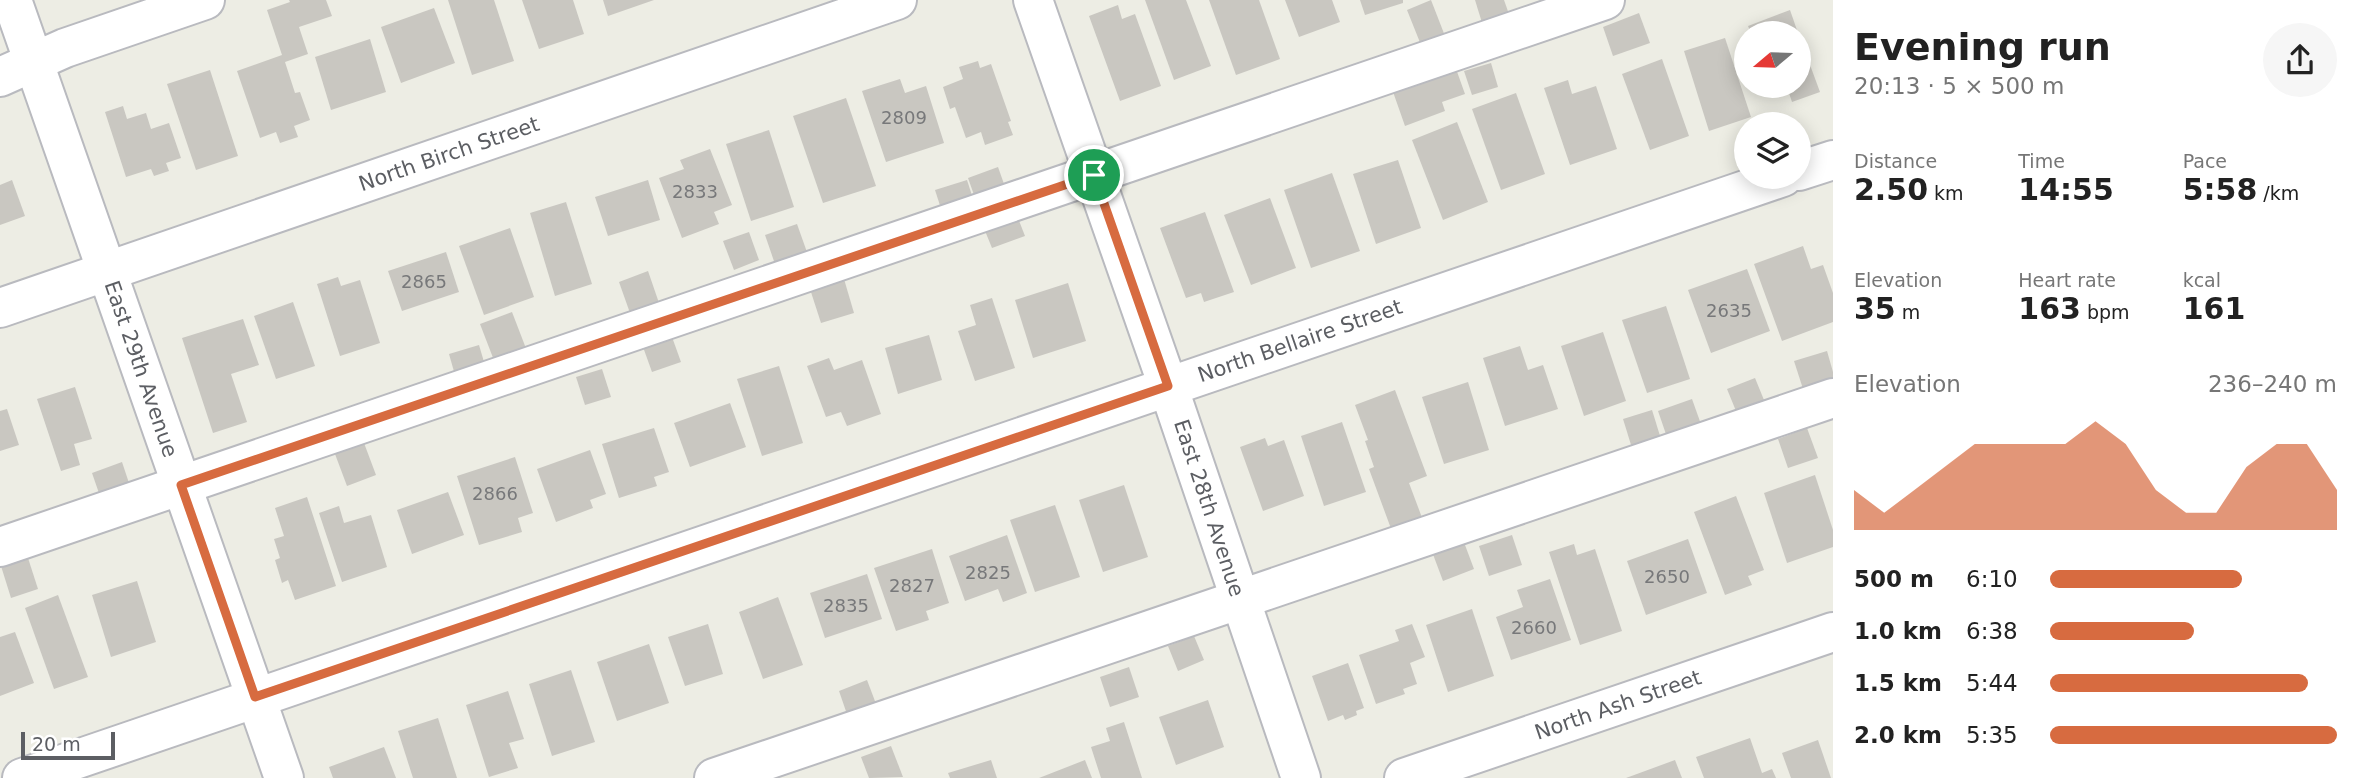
<!DOCTYPE html>
<html lang="en">
<head>
<meta charset="utf-8">
<style>
	:root { --surface:#fff; --page:#f6f6f6; --text:#222; --muted:#767676; --accent:#d76b40 }
	body { margin:0; font-family:"DejaVu Sans",sans-serif; background:var(--page); color:var(--text); height:100vh; display:flex; flex-direction:column; font-size:26px; white-space:nowrap }
	* { box-sizing:border-box; margin:0 }
	p { font-size:23px; color:var(--muted) }
	.icon { flex:none; width:38px; height:38px; fill:none; stroke:currentColor; stroke-width:2; stroke-linecap:round; stroke-linejoin:round }
	.map { position:relative; flex:1; overflow:hidden }
	.drawer { display:flex; flex-direction:column; background:var(--surface); width:525px }
	.drawer>* { flex:none }
	.needle { width:46px; rotate:251deg }
	.controls { position:absolute; left:1734px; top:21px; display:grid; gap:14px }
	.controls a { display:grid; place-items:center; width:77px; height:77px; border-radius:50%; background:var(--surface); box-shadow:0 4px 18px #0003; font-size:35px }
	.scale { position:absolute; left:21px; bottom:18px; width:94px; box-sizing:border-box; padding-left:7px; border:4px solid #5c5e63; border-top:0; font-size:19px; line-height:24px; white-space:nowrap; color:#5c5e63; -webkit-text-stroke:5px #fff; paint-order:stroke }
	.pin { position:absolute; display:grid; place-items:center; width:60px; height:60px; color:#fff; margin:-30px; border:4px solid #fff; border-radius:50%; box-shadow:0 2px 7px #0007 }
	.round { display:grid; place-items:center; flex:none; width:74px; height:74px; border-radius:37px; background:var(--page) }
	.head { display:flex; align-items:center; justify-content:space-between; height:119px; padding:0 21px }
	h1 { font-size:38px; font-weight:600; line-height:52px }
	.stats { display:grid; grid-template-columns:repeat(3,1fr); gap:10px; height:119px; padding:7px 21px }
	.stats div { display:grid; align-content:center }
	.stats b { font-size:30px; font-weight:600 }
	.stats small { font-size:19px; font-weight:400 }
	.stats p { font-size:19px }
	.chart { height:196px; padding:14px 21px }
	.chart p { display:flex; justify-content:space-between }
	.chart svg { width:100%; height:126px; margin-top:7px; fill:var(--accent); opacity:.7 }
	ul { padding:0 21px; list-style:none; font-size:23px }
	li { display:grid; grid-template-columns:112px 84px 1fr; align-items:center; height:52px }
	li i { height:18px; border-radius:9px; background:var(--accent) }
	main { display:flex; flex:1; min-height:0 }
	.map>svg:first-child { display:block }
	.building { fill:#c9c7c1 }
	.lines { fill:none; stroke-linecap:round; stroke-linejoin:round }
	.minor-casing { stroke:#b9babf; stroke-width:42 }
	.minor { stroke:#fff; stroke-width:38 }
	.route-casing { stroke:#fff; stroke-width:14 }
	.route { stroke:#d76b40; stroke-width:9 }
	.labels { text-anchor:middle; stroke-width:6; stroke-linejoin:round; paint-order:stroke }
	.number-label { font-size:18px; fill:#77787a }
	.street-label { font-size:21px; fill:#5c5e63; stroke:#fff }
</style>
</head>
<body>
<main>
<div class="map">
<svg width="1833" height="778" viewBox="0 0 1833 778">
	<rect width="100%" height="100%" fill="#edede4"/>
	<g class="building">
		<path d="M289,0H326L332,16L299,27L308,54L285,62L295,93L300,92L310,120L294,126L298,137L280,143L276,132L260,138L237,71L282,55L267,10L290,2Z"/>
		<path d="M448,0H494L514,61L472,75Z"/>
		<path d="M522,0H573L584,34L539,49Z"/>
		<path d="M603,0H654L608,16Z"/>
		<path d="M1145,0H1186L1211,66L1174,80Z"/>
		<path d="M1209,0H1259L1280,59L1236,75Z"/>
		<path d="M1285,0H1332L1340,22L1299,37Z"/>
		<path d="M1360,0H1403V3L1365,15Z"/>
		<path d="M1431,0L1445,36L1421,45L1407,10Z"/>
		<path d="M1475,0H1504L1510,17L1483,26Z"/>
		<path d="M1118,5L1122,19L1135,14L1161,86L1120,101L1089,16Z"/>
		<path d="M434,8L455,63L401,83L381,27Z"/>
		<path d="M1790,10L1798,33H1751L1748,26Z"/>
		<path d="M1639,13L1650,43L1613,56L1603,27Z"/>
		<path d="M1799,35L1820,92L1792,102L1788,90L1774,95L1770,86H1799Z"/>
		<path d="M1725,38L1751,117L1709,131L1684,51Z"/>
		<path d="M370,39L386,92L331,110L315,57Z"/>
		<path d="M1662,59L1689,136L1650,150L1622,74Z"/>
		<path d="M978,61L980,68L991,64L1011,121L1008,122L1013,135L985,145L981,132L966,138L955,107L950,109L943,87L963,79L959,67Z"/>
		<path d="M1491,63L1498,87L1472,95L1464,71Z"/>
		<path d="M1455,66L1465,94L1442,102L1445,111L1405,126L1392,89Z"/>
		<path d="M210,70L238,156L196,170L167,84Z"/>
		<path d="M900,79L905,93L926,86L944,143L886,162L862,91Z"/>
		<path d="M1568,80L1572,94L1596,86L1617,149L1570,165L1544,88Z"/>
		<path d="M1516,93L1545,174L1501,190L1472,109Z"/>
		<path d="M846,98L876,186L823,203L793,116Z"/>
		<path d="M123,106L127,119L146,113L151,129L169,123L181,158L166,163L169,171L154,176L151,169L126,177L105,112Z"/>
		<path d="M1457,122L1488,202L1443,220L1412,140Z"/>
		<path d="M769,130L794,207L751,221L726,144Z"/>
		<path d="M710,149L732,205L714,212L719,224L682,238L659,178L684,169L680,160Z"/>
		<path d="M1398,160L1421,228L1376,244L1353,174Z"/>
		<path d="M998,167L1009,198L979,209L968,178Z"/>
		<path d="M1332,173L1360,251L1311,268L1284,190Z"/>
		<path d="M12,180L25,216L0,225V185Z"/>
		<path d="M648,180L660,220L608,236L595,197Z"/>
		<path d="M967,180L977,211L945,221L935,190Z"/>
		<path d="M1270,198L1296,268L1251,285L1224,215Z"/>
		<path d="M566,202L592,284L555,296L530,213Z"/>
		<path d="M1205,212L1234,292L1204,302L1201,293L1186,298L1160,228Z"/>
		<path d="M1016,213L1025,236L992,248L983,226Z"/>
		<path d="M797,224L808,255L776,267L765,235Z"/>
		<path d="M510,228L534,297L484,315L459,246Z"/>
		<path d="M749,232L759,260L734,270L723,241Z"/>
		<path d="M1803,246L1811,269L1823,265L1833,293V322L1782,341L1754,264Z"/>
		<path d="M446,252L459,292L402,311L388,271Z"/>
		<path d="M1747,269L1770,331L1711,353L1688,290Z"/>
		<path d="M648,271L659,303L630,313L619,282Z"/>
		<path d="M338,277L341,286L360,280L380,343L340,356L317,284Z"/>
		<path d="M844,279L854,313L821,323L810,289Z"/>
		<path d="M1068,283L1086,341L1033,358L1015,300Z"/>
		<path d="M992,298L1015,368L975,381L958,331L976,325L970,305Z"/>
		<path d="M293,302L315,366L276,379L254,316Z"/>
		<path d="M1666,306L1690,379L1647,393L1622,320Z"/>
		<path d="M512,312L527,351L495,363L480,324Z"/>
		<path d="M243,319L259,365L231,374L247,422L213,433L182,338Z"/>
		<path d="M1603,332L1626,401L1584,416L1561,346Z"/>
		<path d="M929,335L942,380L898,394L885,348Z"/>
		<path d="M672,337L681,362L652,372L643,347Z"/>
		<path d="M479,345L487,372L457,382L449,354Z"/>
		<path d="M1520,346L1528,370L1543,365L1558,409L1505,426L1483,358Z"/>
		<path d="M1827,351L1833,372V383L1804,392L1794,361Z"/>
		<path d="M829,358L834,370L862,360L881,414L847,426L841,412L826,417L807,366Z"/>
		<path d="M779,366L803,443L762,456L737,379Z"/>
		<path d="M602,369L611,397L585,405L576,377Z"/>
		<path d="M1755,378L1764,400L1736,411L1727,389Z"/>
		<path d="M1468,382L1489,450L1444,464L1422,397Z"/>
		<path d="M75,387L92,439L74,444L80,465L61,471L37,399Z"/>
		<path d="M1395,390L1427,476L1409,483L1424,523L1393,534L1369,469L1374,467L1365,441L1368,440L1355,405Z"/>
		<path d="M1692,399L1702,427L1668,440L1658,411Z"/>
		<path d="M730,403L746,447L690,467L674,423Z"/>
		<path d="M7,409L19,445L0,451V411Z"/>
		<path d="M1652,410L1661,439L1632,448L1623,419Z"/>
		<path d="M1342,422L1366,492L1324,506L1301,436Z"/>
		<path d="M654,428L669,472L654,477L657,486L619,498L602,444Z"/>
		<path d="M1807,428L1818,458L1788,468L1778,439Z"/>
		<path d="M1265,438L1268,446L1284,440L1304,496L1263,511L1240,447Z"/>
		<path d="M364,443L376,475L347,486L335,454Z"/>
		<path d="M590,450L606,494L590,500L593,508L556,522L537,469Z"/>
		<path d="M515,457L533,513L518,518L522,532L479,545L457,476Z"/>
		<path d="M122,462L131,489L101,499L92,473Z"/>
		<path d="M1815,475L1833,530V547L1787,563L1764,493Z"/>
		<path d="M1124,485L1148,557L1103,572L1079,500Z"/>
		<path d="M448,492L464,535L412,554L397,510Z"/>
		<path d="M1736,496L1764,570L1748,576L1752,585L1725,595L1694,512Z"/>
		<path d="M307,497L336,586L295,600L288,580L282,583L275,560L280,558L274,539L284,536L275,508Z"/>
		<path d="M1055,505L1080,577L1035,592L1010,520Z"/>
		<path d="M339,506L344,523L371,515L387,567L342,582L319,513Z"/>
		<path d="M1007,535L1027,593L1003,602L998,589L965,601L949,556Z"/>
		<path d="M1512,535L1522,565L1489,576L1479,546Z"/>
		<path d="M1462,537L1474,569L1443,581L1431,549Z"/>
		<path d="M1688,539L1707,593L1646,615L1627,561Z"/>
		<path d="M1574,544L1577,555L1595,549L1622,631L1580,645L1549,552Z"/>
		<path d="M932,549L949,603L926,611L929,620L896,631L874,568Z"/>
		<path d="M28,558L38,589L11,598L1,566Z"/>
		<path d="M867,574L882,619L825,638L810,593Z"/>
		<path d="M1550,579L1571,640L1511,660L1496,617L1523,607L1517,590Z"/>
		<path d="M137,581L156,642L111,657L92,595Z"/>
		<path d="M58,595L88,677L54,689L25,608Z"/>
		<path d="M778,597L803,665L763,679L739,612Z"/>
		<path d="M1472,609L1494,676L1448,692L1426,625Z"/>
		<path d="M708,624L723,674L685,686L668,637Z"/>
		<path d="M1412,624L1425,657L1410,663L1417,684L1403,689L1405,694L1376,704L1359,655L1399,641L1395,630Z"/>
		<path d="M15,632L34,683L0,696V637Z"/>
		<path d="M1194,636L1204,660L1178,671L1168,646Z"/>
		<path d="M649,644L669,703L617,721L597,662Z"/>
		<path d="M1348,663L1364,708L1356,711L1357,715L1345,720L1343,715L1328,721L1312,676Z"/>
		<path d="M1129,667L1139,697L1110,707L1100,677Z"/>
		<path d="M571,670L595,742L552,756L529,684Z"/>
		<path d="M867,680L878,709L849,720L839,691Z"/>
		<path d="M508,691L524,739L509,743L518,768L489,777L466,705Z"/>
		<path d="M1208,700L1224,747L1176,765L1159,717Z"/>
		<path d="M438,718L457,778H413L398,731Z"/>
		<path d="M1124,722L1142,778H1101L1091,747L1110,741L1106,728Z"/>
		<path d="M1750,738L1762,773L1772,769L1776,778H1704L1696,757Z"/>
		<path d="M1818,740L1831,778H1791L1782,753Z"/>
		<path d="M891,746L903,777L869,778L861,757Z"/>
		<path d="M384,747L396,778H333L329,767Z"/>
		<path d="M991,760L997,778H950L948,773Z"/>
		<path d="M1085,760L1092,778H1039Z"/>
		<path d="M1675,760L1682,778H1626Z"/>
	</g>
	<g class="lines">
		<g class="minor-casing">
			<g id="minor">
				<path d="M12,0L284,778"/>
				<path d="M1033,0L1168,386L1301,778"/>
				<path d="M0,77L65,48L205,0"/>
				<path d="M1799,171L1833,160"/>
				<path d="M0,308L897,0"/>
				<path d="M0,547L1605,0"/>
				<path d="M22,778L1783,177"/>
				<path d="M714,778L1833,398"/>
				<path d="M1404,778L1833,632"/>
			</g>
		</g>
		<use href="#minor" class="minor"/>
	</g>
	<g class="lines">
		<g class="route-casing">
			<path id="route" d="M1094,175L1168,386L255,697L181,485Z"/>
		</g>
		<use href="#route" class="route"/>
	</g>
	<g class="labels">
		<g class="number-label">
			<text x="904" y="124">2809</text>
			<text x="695" y="198">2833</text>
			<text x="424" y="288">2865</text>
			<text x="1729" y="317">2635</text>
			<text x="495" y="500">2866</text>
			<text x="988" y="579">2825</text>
			<text x="1667" y="583">2650</text>
			<text x="912" y="592">2827</text>
			<text x="846" y="612">2835</text>
			<text x="1534" y="634">2660</text>
		</g>
		<g class="street-label">
			<text transform="translate(449 154) rotate(-19)" y="7">North Birch Street</text>
			<text transform="translate(1300 341) rotate(-19)" y="7">North Bellaire Street</text>
			<text transform="translate(141 369) rotate(71)" y="7">East 29th Avenue</text>
			<text transform="translate(1209 508) rotate(72)" y="7">East 28th Avenue</text>
			<text transform="translate(1618 705) rotate(-19)" y="7">North Ash Street</text>
		</g>
	</g>
</svg>
<div class="controls">
<a><svg class="needle" viewBox="-14 -14 28 28"><path d="M0-13l5 13h-10z" fill="#e53935"/><path d="M0 13l5-13h-10z" fill="#767676"/></svg></a>
<a><svg class="icon" aria-label="layers" viewBox="0 0 24 24"><path d="M12 4l9 5-9 5-9-5zM3 14l9 5 9-5"/></svg></a>
</div>
<div class="scale">20 m</div>
<div class="pin" style="left:1094px;top:175px;background:#1e9e55"><svg class="icon" aria-label="arrive" viewBox="0 0 24 24"><path d="M6 21V4h12l-3 4 3 4H6"/></svg></div>
</div>
<section class="drawer">
<div class="head"><div><h1>Evening run</h1><p>20:13 · 5 × 500 m</p></div><a class="round"><svg class="icon" aria-label="share" viewBox="0 0 24 24"><path d="M12 15V3M7 8l5-5 5 5M5 13v7h14v-7"/></svg></a></div>
<div class="stats">
<div><p>Distance</p><b>2.50<small> km</small></b></div>
<div><p>Time</p><b>14:55</b></div>
<div><p>Pace</p><b>5:58<small> /km</small></b></div>
</div>
<div class="stats">
<div><p>Elevation</p><b>35<small> m</small></b></div>
<div><p>Heart rate</p><b>163<small> bpm</small></b></div>
<div><p>kcal</p><b>161</b></div>
</div>
<div class="chart"><p><span>Elevation</span>236–240 m</p>
<svg viewBox="0 0 160 44" preserveAspectRatio="none"><path d="M0 44V30L10 38L20 30L30 22L40 14L50 14L60 14L70 14L80 6L90 14L100 30L110 38L120 38L130 22L140 14L150 14L160 30V44z"/></svg>
</div>
<ul>
<li><b>500 m</b>6:10<i style="width:67%"></i></li>
<li><b>1.0 km</b>6:38<i style="width:50%"></i></li>
<li><b>1.5 km</b>5:44<i style="width:90%"></i></li>
<li><b>2.0 km</b>5:35<i style="width:100%"></i></li>
</ul>
</section>
</main>
</body>
</html>
